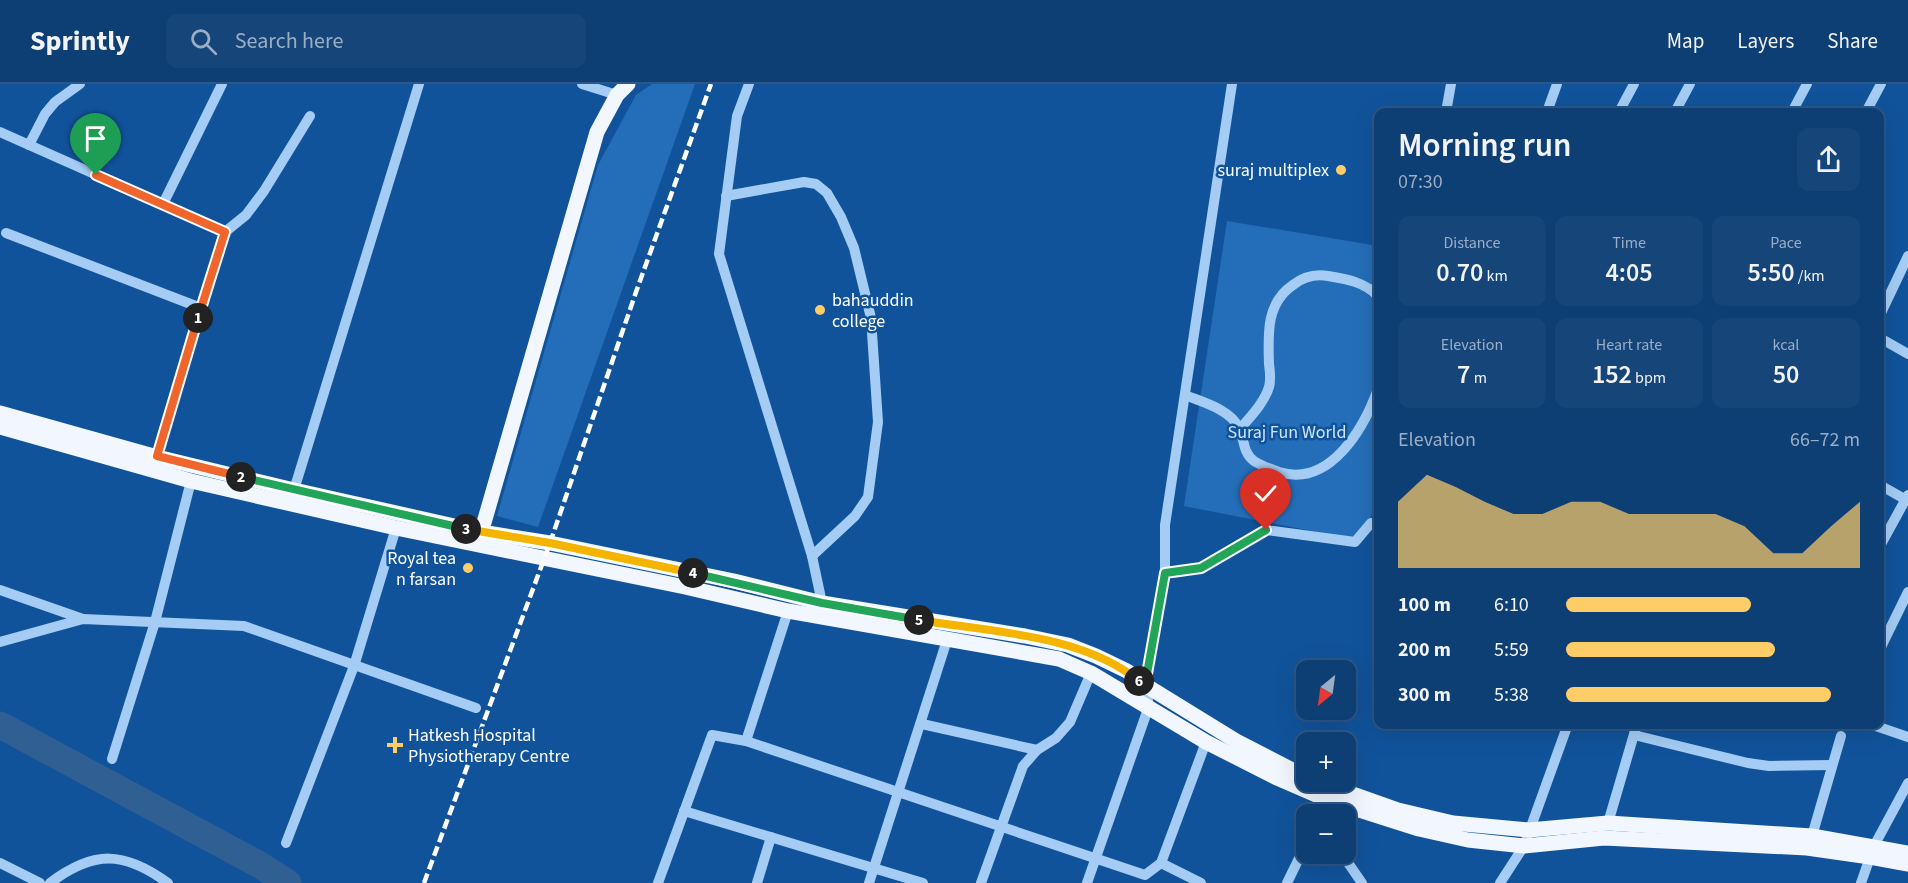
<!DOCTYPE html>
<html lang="en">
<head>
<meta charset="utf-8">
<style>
	:root { --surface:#0d3e74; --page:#164579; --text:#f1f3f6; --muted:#9aaec5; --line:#2d5786; --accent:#ffcd68 }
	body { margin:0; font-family:"Source Sans 3",sans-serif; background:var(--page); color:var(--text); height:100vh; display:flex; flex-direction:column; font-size:22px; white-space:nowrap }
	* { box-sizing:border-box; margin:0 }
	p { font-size:20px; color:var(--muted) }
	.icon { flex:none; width:33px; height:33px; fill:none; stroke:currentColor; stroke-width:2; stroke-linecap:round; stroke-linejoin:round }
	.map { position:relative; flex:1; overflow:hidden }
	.sheet { position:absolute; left:1374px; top:24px; width:510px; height:621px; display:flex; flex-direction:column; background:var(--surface); border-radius:12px; box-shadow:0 6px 24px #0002,0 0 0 2px var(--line) }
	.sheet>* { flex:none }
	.needle { width:39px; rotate:209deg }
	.fabs { position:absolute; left:1296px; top:576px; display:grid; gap:12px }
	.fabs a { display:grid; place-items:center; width:60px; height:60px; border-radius:12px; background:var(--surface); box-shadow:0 6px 24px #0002,0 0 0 2px var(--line); font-size:30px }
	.pin { position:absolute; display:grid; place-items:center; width:51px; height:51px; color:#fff; margin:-62px -26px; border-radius:50% 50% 50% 0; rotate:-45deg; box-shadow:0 0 6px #0007 }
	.pin .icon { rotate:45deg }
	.km { position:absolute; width:30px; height:30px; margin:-15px; border-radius:50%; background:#222; color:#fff; font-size:16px; line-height:30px; text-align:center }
	.round { display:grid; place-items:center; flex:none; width:63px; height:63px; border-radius:12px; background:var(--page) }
	.overview { display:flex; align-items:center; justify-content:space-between; height:102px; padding:0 24px }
	h1 { font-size:33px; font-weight:600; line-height:45px }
	.stats { display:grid; grid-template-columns:repeat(3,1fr); gap:9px; height:102px; padding:6px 24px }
	.stats div { display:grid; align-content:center; border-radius:12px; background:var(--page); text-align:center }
	.stats b { font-size:26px; font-weight:600 }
	.stats small { font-size:16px; font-weight:400 }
	.stats p { font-size:16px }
	.chart { height:168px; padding:12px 24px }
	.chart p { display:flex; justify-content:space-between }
	.chart svg { width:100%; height:108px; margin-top:6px; fill:var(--accent); opacity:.7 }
	ul { padding:0 24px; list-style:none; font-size:20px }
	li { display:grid; grid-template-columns:96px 72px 1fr; align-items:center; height:45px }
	li i { height:15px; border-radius:8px; background:var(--accent) }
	header { display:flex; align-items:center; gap:36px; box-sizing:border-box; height:84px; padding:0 30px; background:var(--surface); border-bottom:2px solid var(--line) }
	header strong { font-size:28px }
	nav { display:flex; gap:33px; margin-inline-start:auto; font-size:21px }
	.search { width:420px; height:54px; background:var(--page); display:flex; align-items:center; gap:15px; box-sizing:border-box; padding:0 21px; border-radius:12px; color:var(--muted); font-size:22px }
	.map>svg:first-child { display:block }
	.green { fill:#246eb9 }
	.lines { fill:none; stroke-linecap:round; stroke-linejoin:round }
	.river { stroke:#2f5f93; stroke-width:27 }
	.minor { stroke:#a4ccf4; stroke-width:10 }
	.major { stroke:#f2f7ff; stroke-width:15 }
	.rail { stroke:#fff; stroke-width:4.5; stroke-dasharray:10 4.5; stroke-linecap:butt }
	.split-1-casing { stroke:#fff; stroke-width:12 }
	.split-2-casing { stroke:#fff; stroke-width:12 }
	.split-3-casing { stroke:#fff; stroke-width:12 }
	.split-4-casing { stroke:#fff; stroke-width:12 }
	.split-5-casing { stroke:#fff; stroke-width:12 }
	.split-6-casing { stroke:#fff; stroke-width:12 }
	.split-7-casing { stroke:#fff; stroke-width:12 }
	.split-1 { stroke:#f0652b; stroke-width:8 }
	.split-2 { stroke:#f0652b; stroke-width:8 }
	.split-3 { stroke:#22a559; stroke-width:8 }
	.split-4 { stroke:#f5b400; stroke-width:8 }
	.split-5 { stroke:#22a559; stroke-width:8 }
	.split-6 { stroke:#f5b400; stroke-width:8 }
	.split-7 { stroke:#22a559; stroke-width:8 }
	.poi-dot { fill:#ffcd68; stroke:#11539b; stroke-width:2 }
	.labels { text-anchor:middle; stroke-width:5; stroke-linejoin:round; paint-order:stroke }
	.poi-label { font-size:18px; fill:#fff; stroke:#11539b; text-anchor:end }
	.park-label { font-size:18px; fill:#cde5fe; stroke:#11539b }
</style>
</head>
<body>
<header>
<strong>Sprintly</strong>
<div class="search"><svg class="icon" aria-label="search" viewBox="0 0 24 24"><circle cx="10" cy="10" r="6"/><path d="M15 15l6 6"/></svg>Search here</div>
<nav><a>Map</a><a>Layers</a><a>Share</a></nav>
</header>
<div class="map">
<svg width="1908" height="799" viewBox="0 0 1908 799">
	<rect width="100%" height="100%" fill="#11539b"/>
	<g class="green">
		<path d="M652,0H695L538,443L497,432L598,81L636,11Z"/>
		<path d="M1227,137L1378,162V411L1363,457L1184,422Z"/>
	</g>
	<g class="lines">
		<path class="river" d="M0,641L260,781L288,799"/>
		<g class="minor">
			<path d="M582,0L617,11L618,7"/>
			<path d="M749,0L737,32L719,170L812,472L822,519"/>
			<path d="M1446,28L1451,0"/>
			<path d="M1547,28L1557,0"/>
			<path d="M1619,28L1634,0"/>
			<path d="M1675,28L1690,0"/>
			<path d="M1792,28L1807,0"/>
			<path d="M1866,28L1881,0"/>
			<path d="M0,48L225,148"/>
			<path d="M29,61L45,30L55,18L80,0"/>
			<path d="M726,112L804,98L816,100L827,109L841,133L854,164L871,234L878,338L868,413L855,432L812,472"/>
			<path d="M163,120L222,0"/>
			<path d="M6,149L201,224"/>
			<path d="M1880,231L1908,172"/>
			<path d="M1880,254L1908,270"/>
			<path d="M1185,311C1202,318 1230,325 1239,344C1245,355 1242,368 1254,377C1261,382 1271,385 1279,388C1330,404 1364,344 1378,305"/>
			<path d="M1240,345C1251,332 1264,319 1269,303C1271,296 1270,287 1269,280C1268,250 1266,219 1293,201C1303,193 1316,190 1328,192C1347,195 1364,198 1378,212"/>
			<path d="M155,377L225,148L246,131L264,107L310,32"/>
			<path d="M1880,401L1908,417"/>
			<path d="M294,406L419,0"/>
			<path d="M1880,462L1908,411"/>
			<path d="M1165,489L1201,484L1266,446L1355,458L1371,439L1378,441"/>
			<path d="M0,506L83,535"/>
			<path d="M0,558L83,535L244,542L476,624"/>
			<path d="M1880,565L1908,508"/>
			<path d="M922,640L1037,666"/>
			<path d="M1870,640L1908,653"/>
			<path d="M1634,651L1748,679L1769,682L1832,681"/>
			<path d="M746,657L788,527"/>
			<path d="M112,675L155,538L191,397"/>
			<path d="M684,727L923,799"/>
			<path d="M1321,730L1328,716"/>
			<path d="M1608,739L1637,640"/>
			<path d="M1812,752L1841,652"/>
			<path d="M286,759L354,582L396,444"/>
			<path d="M1342,770L1362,799"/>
			<path d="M0,779L40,799"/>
			<path d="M1161,779L1206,658"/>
			<path d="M50,799C94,766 124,767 168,799"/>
			<path d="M658,799L712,651L746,657L1145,791L1161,779L1201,799"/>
			<path d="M757,799L771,753"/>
			<path d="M869,799L947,556"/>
			<path d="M981,799L1023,682L1037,666L1056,654L1070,638L1091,589"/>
			<path d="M1087,799L1149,622L1145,601L1165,489V441L1232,0"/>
			<path d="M1287,799L1306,760"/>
			<path d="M1500,799L1524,762L1568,640"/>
			<path d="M1861,799L1874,762L1908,699"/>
		</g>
		<g class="major">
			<path d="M0,329L157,373L294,406L481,448L550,459L734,497L822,519L1025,552L1068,561L1096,572L1127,587L1145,601L1236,657L1306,693"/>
			<path d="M0,343L191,397L396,444L685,503L788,527L1059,575L1091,589L1206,658L1275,693L1328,716L1419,745L1468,756L1524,762L1604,754L1807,764L1870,773L1908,780"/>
			<path d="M479,456L597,48L617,11L628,0"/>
			<path d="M1319,698L1398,726L1453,739L1529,746L1608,739L1812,752L1908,769"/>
		</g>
		<path class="rail" d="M424,799L550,459L636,208L711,0"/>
	</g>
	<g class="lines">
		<g class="split-1-casing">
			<path id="split-1" d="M96,91L225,148L198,234"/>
		</g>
		<g class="split-2-casing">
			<path id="split-2" d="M198,234L157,372L241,393"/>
		</g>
		<g class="split-3-casing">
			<path id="split-3" d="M241,393L466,445"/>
		</g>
		<g class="split-4-casing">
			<path id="split-4" d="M466,445L550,459L693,489"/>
		</g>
		<g class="split-5-casing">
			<path id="split-5" d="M693,489L822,519L919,536"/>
		</g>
		<g class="split-6-casing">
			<path id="split-6" d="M919,536C990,548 1082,550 1139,597"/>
		</g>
		<g class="split-7-casing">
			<path id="split-7" d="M1139,597L1145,601L1165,489L1201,484L1266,446"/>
		</g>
		<use href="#split-1" class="split-1"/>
		<use href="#split-2" class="split-2"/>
		<use href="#split-3" class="split-3"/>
		<use href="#split-4" class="split-4"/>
		<use href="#split-5" class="split-5"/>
		<use href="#split-6" class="split-6"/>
		<use href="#split-7" class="split-7"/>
	</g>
	<g class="poi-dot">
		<circle cx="1341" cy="86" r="6"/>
		<circle cx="820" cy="226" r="6"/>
		<circle cx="468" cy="484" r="6"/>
		<path d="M392 652h6v6h6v6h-6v6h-6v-6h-6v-6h6z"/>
	</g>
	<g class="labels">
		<g class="poi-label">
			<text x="1329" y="92">suraj multiplex</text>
			<text x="832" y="222" text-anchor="start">bahauddin<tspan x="832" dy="21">college</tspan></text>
			<text x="456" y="480">Royal tea<tspan x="456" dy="21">n farsan</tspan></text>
			<text x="408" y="657" text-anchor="start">Hatkesh Hospital<tspan x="408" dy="21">Physiotherapy Centre</tspan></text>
		</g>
		<g class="park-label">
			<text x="1287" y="354">Suraj Fun World</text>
		</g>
	</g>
</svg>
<div class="fabs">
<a><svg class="needle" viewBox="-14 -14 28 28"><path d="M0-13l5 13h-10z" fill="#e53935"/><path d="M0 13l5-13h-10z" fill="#9aaec5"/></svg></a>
<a>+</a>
<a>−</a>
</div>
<div class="pin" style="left:96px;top:91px;background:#1e9e55"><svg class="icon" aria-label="arrive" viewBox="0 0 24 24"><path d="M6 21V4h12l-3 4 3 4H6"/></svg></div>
<div class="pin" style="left:1266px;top:446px;background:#d93025"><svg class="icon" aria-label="check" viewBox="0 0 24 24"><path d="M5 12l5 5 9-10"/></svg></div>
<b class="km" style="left:198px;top:234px">1</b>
<b class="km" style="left:241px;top:393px">2</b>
<b class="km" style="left:466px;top:445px">3</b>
<b class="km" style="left:693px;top:489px">4</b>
<b class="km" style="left:919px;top:536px">5</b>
<b class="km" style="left:1139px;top:597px">6</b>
<section class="sheet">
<div class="overview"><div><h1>Morning run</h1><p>07:30</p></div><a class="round"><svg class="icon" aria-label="share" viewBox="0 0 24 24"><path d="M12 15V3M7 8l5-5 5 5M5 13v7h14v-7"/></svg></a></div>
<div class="stats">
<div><p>Distance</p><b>0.70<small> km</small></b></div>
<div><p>Time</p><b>4:05</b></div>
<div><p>Pace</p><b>5:50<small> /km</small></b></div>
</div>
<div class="stats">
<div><p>Elevation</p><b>7<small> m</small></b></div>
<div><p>Heart rate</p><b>152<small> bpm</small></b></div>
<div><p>kcal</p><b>50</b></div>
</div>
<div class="chart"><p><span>Elevation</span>66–72 m</p>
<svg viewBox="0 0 160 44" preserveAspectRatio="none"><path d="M0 44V17L10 6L20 11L30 17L40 22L50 22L60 17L70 17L80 22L90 22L100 22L110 22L120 27L130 38L140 38L150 27L160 17V44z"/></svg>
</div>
<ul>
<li><b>100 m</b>6:10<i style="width:63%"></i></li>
<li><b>200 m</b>5:59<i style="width:71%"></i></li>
<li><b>300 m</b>5:38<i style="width:90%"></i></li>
</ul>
</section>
</div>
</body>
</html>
